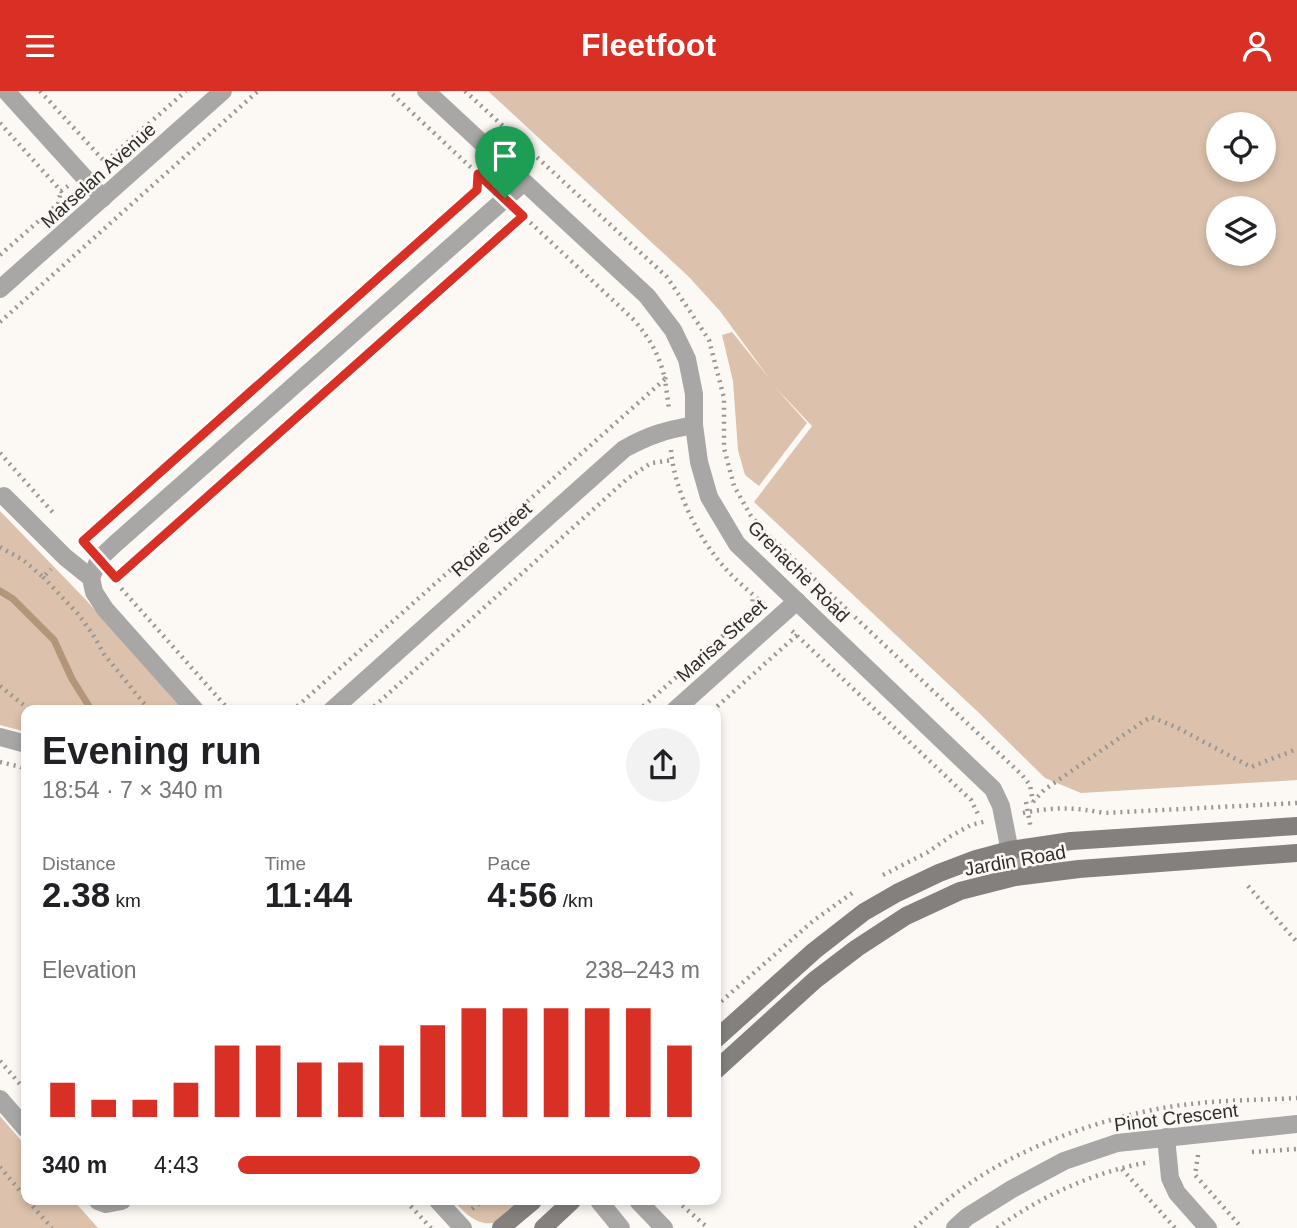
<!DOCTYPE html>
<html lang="en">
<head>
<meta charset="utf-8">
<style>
	:root { --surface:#fff; --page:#f2f2f2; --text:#202124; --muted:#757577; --accent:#d93025 }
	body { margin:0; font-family:Helvetica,sans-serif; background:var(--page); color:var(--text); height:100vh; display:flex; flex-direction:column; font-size:26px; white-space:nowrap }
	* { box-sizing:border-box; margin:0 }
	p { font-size:23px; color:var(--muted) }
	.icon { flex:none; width:38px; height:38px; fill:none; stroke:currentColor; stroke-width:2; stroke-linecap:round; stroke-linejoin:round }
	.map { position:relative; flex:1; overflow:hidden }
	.side { position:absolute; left:21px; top:614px; width:700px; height:500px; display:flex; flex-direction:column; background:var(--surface); border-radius:14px; box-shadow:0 4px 10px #0003 }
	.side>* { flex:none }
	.buttons { position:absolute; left:1206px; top:21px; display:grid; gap:14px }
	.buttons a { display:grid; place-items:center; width:70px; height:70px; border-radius:50%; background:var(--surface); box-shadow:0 4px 10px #0003; font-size:35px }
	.pin { position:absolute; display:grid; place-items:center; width:60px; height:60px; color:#fff; margin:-72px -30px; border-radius:50% 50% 50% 0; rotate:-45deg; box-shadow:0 0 7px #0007 }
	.pin .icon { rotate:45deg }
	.round { display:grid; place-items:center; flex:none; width:74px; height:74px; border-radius:37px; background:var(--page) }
	.overview { display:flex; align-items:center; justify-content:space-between; height:119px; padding:0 21px }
	h1 { font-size:38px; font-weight:800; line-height:52px }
	.metrics { display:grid; grid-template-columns:repeat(3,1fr); gap:10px; height:119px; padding:7px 21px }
	.metrics div { display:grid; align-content:center }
	.metrics b { font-size:35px; font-weight:800 }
	.metrics small { font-size:19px; font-weight:400 }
	.metrics p { font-size:19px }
	.chart { height:196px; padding:14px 21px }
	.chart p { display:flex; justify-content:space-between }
	.chart svg { width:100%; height:126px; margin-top:7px; stroke:var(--accent); stroke-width:6 }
	ul { padding:0 21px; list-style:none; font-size:23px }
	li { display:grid; grid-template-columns:112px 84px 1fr; align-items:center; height:52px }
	li i { height:18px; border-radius:9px; background:var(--accent) }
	header { display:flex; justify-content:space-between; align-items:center; height:91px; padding:0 21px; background:var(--accent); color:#fff; font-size:32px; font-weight:800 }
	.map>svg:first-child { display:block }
	.green { fill:#dcc2ac; fill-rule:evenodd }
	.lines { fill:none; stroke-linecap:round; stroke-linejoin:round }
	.stream { stroke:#b3957a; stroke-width:7 }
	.path { stroke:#999794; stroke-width:4.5; stroke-dasharray:2 5; stroke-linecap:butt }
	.street { stroke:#a9a7a6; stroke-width:18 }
	.secondary { stroke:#83807e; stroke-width:18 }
	.route-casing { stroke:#fff; stroke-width:14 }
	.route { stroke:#d93025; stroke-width:9 }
	.labels { text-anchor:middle; stroke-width:5; stroke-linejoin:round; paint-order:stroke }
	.street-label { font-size:19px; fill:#2e2d2c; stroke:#fcf8f4 }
</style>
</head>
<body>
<header><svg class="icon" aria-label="menu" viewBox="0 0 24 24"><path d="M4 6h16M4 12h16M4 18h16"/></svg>Fleetfoot<svg class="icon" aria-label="person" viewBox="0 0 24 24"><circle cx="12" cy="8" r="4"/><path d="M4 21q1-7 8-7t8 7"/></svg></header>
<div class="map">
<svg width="1297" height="1137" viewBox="0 0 1297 1137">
	<rect width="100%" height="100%" fill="#fcf8f4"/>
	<g class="green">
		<path d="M488,0H1297V689L1081,702L1045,687L977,620L754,411L812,335L774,295L807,332L759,395L745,384L738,359L733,290L722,244L732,241L769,287L720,220L688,185ZM1264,33V79H1218V33ZM1264,117V163H1218V117Z"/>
		<path d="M0,420L86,509L184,619L26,620V641L0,634Z"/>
		<path d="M0,1025L26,1055V1110H74L98,1137H0Z"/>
		<path d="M454,1110H523C516,1115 505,1127 497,1131C478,1137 464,1121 454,1110Z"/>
	</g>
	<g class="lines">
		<path class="stream" d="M0,500L13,508L54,549L72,588L92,620"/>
		<g class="path">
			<path d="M40,0L105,71L186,0"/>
			<path d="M465,0L667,186L709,249L724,307V357L734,395L751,425L768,444L1022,684L1030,694L1033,711"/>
			<path d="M0,32L61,100L68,95"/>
			<path d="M485,77L478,83L491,95"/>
			<path d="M0,164L58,113L61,100"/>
			<path d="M0,231L258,0"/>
			<path d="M666,286L665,288L669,318"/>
			<path d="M671,359C674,399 698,447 725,477C737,491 752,502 765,515"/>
			<path d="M0,362L55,424"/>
			<path d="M78,454L477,99L478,83L389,0"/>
			<path d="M0,456L23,469L43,486L51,478"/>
			<path d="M115,485L120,496L230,620"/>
			<path d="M43,486L78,523L92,542L104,563L150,620"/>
			<path d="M116,487L523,125"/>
			<path d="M792,540L971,709L978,723"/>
			<path d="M0,595L31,620"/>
			<path d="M292,620L665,288C659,263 650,248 634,229L518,120"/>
			<path d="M369,620L627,388L651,372L672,369"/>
			<path d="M638,620L752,519L753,504"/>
			<path d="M712,620L797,544"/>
			<path d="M0,671L21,676L26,682"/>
			<path d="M1026,711L1031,738"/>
			<path d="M1033,711L1044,699L1141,632L1151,626L1176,636L1251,676L1297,658"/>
			<path d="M1023,722C1052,716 1075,716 1104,722L1297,712"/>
			<path d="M883,784L928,761L951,745L971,734L987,730"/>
			<path d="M1248,795L1297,851"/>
			<path d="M716,915L813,830L855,800"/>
			<path d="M0,970L26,1000"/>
			<path d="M1252,1061L1297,1058"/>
			<path d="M1198,1064L1195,1084L1242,1137"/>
			<path d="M0,1076L26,1107"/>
			<path d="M1122,1078L1175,1137"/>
			<path d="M28,1110L52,1137"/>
			<path d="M406,1110L431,1137"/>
			<path d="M677,1110L708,1137"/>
			<path d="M472,1118L482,1110"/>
			<path d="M915,1137C940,1113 970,1090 1001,1073C1056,1043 1128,1020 1190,1013C1225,1009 1261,1009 1297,1007"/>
			<path d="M997,1137C1041,1105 1096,1080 1150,1071"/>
		</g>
		<g class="street">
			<path d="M6,0L103,107"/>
			<path d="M426,0L647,205L673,239L687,268L694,303V334L699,371L709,406L737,453L993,698L1001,715L1015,786"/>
			<path d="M0,198L223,0"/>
			<path d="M4,405L65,466L91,487L94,501L105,518L196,620"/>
			<path d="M91,487L99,468L115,453L524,91"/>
			<path d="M331,620L624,358C649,344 666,339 694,334"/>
			<path d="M674,620L797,510"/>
			<path d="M0,646L26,653"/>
			<path d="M0,1008L26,1038"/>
			<path d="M1166,1046L1170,1087L1177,1102L1208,1137"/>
			<path d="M98,1110L106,1113L122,1110"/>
			<path d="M438,1110L463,1137"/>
			<path d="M599,1110L621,1137"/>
			<path d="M638,1110L664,1137"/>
			<path d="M955,1137L967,1126L1012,1098L1064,1070L1117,1052L1297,1033"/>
		</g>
		<g class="secondary">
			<path d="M716,948L814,860L864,821L897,802L939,782L976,768L1010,759L1071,750L1297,735"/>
			<path d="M716,979L815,889L857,857L906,825L960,800L1015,786L1079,778L1297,762"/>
			<path d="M501,1137L533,1110"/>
			<path d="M543,1137L572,1110"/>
		</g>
	</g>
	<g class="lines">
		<g class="route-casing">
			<path id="route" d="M478,83L523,125L116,487L83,450L477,99Z"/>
		</g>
		<use href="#route" class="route"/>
	</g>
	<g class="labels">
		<g class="street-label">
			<text transform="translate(98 84) rotate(-42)" y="7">Marselan Avenue</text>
			<text transform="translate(491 448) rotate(-42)" y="7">Rotie Street</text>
			<text transform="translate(799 480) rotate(45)" y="7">Grenache Road</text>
			<text transform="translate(721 549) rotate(-42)" y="7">Marisa Street</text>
			<text transform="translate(1015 769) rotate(-10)" y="7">Jardin Road</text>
			<text transform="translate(1176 1026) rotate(-7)" y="7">Pinot Crescent</text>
		</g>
	</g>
</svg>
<div class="buttons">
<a><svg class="icon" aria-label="locate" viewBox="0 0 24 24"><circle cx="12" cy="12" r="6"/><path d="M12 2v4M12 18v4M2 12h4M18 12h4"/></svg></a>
<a><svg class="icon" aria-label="layers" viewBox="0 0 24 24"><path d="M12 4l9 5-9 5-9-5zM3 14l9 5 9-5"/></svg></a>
</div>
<div class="pin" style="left:505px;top:107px;background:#1e9e55"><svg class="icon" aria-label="arrive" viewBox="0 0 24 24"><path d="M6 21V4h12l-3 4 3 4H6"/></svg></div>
<section class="side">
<div class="overview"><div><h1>Evening run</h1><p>18:54 · 7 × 340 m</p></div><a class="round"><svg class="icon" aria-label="share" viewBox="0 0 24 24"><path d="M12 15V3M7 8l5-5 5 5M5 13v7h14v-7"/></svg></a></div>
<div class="metrics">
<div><p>Distance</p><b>2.38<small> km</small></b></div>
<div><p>Time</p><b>11:44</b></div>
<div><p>Pace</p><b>4:56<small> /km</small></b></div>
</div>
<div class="chart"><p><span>Elevation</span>238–243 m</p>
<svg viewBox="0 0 160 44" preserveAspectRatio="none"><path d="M5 44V32M15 44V38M25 44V38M35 44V32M45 44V19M55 44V19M65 44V25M75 44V25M85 44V19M95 44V12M105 44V6M115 44V6M125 44V6M135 44V6M145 44V6M155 44V19"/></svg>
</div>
<ul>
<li><b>340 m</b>4:43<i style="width:100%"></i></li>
</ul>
</section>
</div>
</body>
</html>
